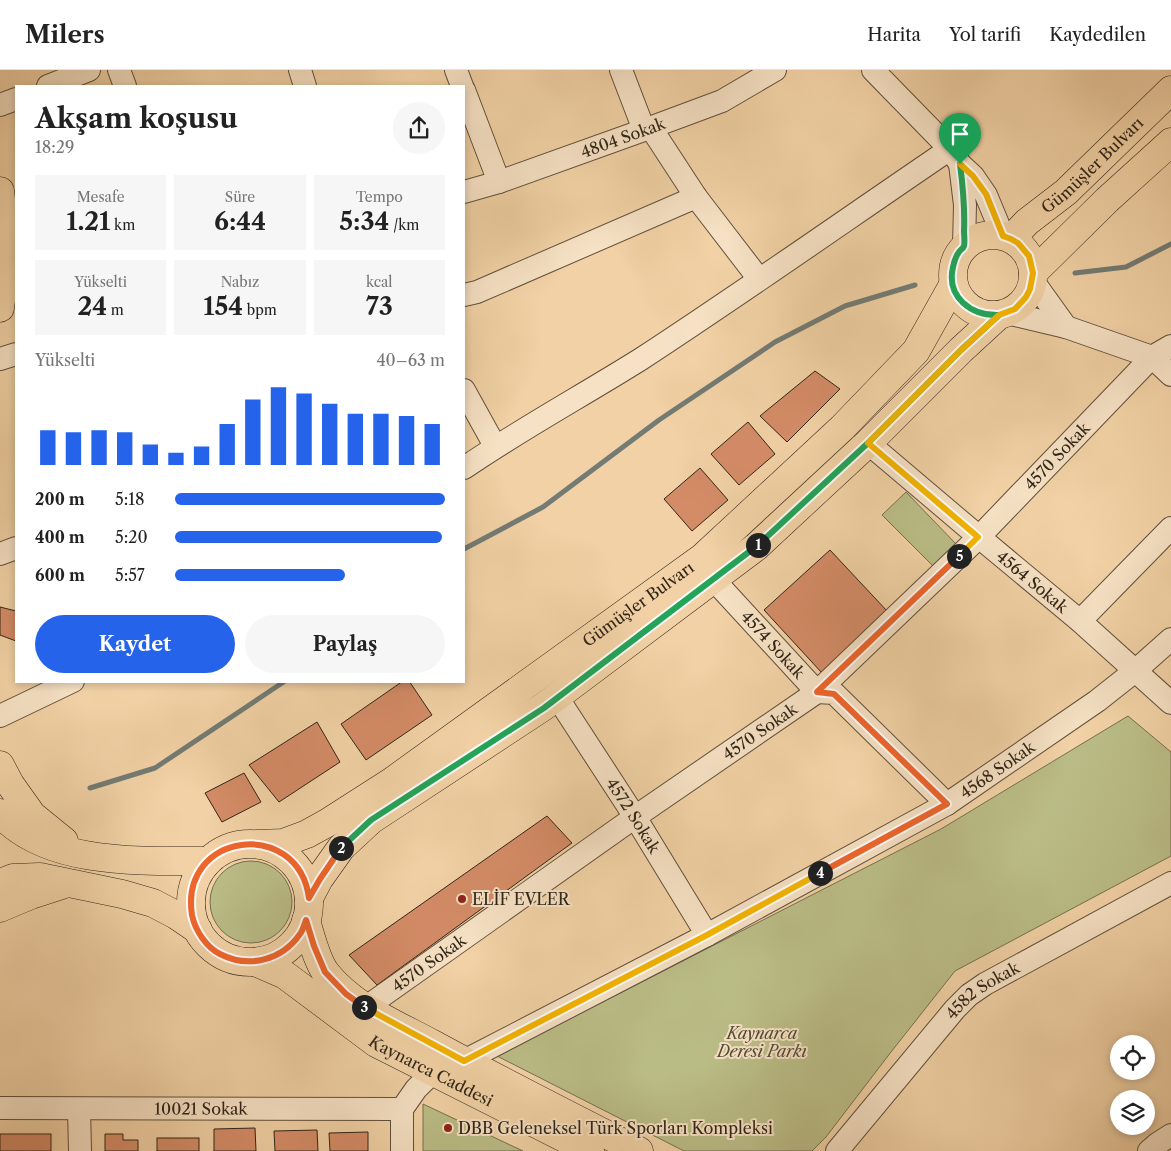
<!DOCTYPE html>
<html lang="tr">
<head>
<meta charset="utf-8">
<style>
	:root { --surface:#fff; --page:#f6f6f6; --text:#222; --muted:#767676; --line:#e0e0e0; --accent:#2563eb }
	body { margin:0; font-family:"Libre Caslon Text",serif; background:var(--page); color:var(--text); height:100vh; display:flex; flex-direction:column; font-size:19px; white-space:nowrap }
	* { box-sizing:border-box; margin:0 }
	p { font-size:16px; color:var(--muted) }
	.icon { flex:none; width:28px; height:28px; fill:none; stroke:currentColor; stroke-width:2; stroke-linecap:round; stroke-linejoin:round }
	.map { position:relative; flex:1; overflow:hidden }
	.side { position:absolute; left:15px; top:15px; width:450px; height:598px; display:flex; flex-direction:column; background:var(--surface); border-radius:0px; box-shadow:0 2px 8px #0003 }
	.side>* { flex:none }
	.buttons { position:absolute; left:1110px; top:965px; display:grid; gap:10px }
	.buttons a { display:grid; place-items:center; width:45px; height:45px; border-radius:50%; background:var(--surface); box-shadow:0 2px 8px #0003; font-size:25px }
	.pin { position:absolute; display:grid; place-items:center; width:42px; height:42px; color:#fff; margin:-51px -21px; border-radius:50% 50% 50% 0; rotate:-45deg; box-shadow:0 0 5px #0007 }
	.pin .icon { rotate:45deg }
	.km { position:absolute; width:25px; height:25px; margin:-12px; border-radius:50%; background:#222; color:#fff; font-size:14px; line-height:25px; text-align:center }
	.round { display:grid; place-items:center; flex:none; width:52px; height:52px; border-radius:26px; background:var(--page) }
	.overview { display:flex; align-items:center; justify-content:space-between; height:85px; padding:0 20px }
	h1 { font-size:28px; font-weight:700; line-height:38px }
	.metrics { display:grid; grid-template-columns:repeat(3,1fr); gap:8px; height:85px; padding:5px 20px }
	.metrics div { display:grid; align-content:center; border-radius:0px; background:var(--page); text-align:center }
	.metrics b { font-size:25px; font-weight:700 }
	.metrics small { font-size:14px; font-weight:400 }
	.metrics p { font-size:14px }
	.chart { height:140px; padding:10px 20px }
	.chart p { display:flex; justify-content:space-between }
	.chart svg { width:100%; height:90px; margin-top:5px; stroke:var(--accent); stroke-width:6 }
	.cta { display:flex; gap:10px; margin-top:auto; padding:10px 20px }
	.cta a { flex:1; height:58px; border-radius:30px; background:var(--accent); color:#fff; font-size:20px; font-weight:700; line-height:58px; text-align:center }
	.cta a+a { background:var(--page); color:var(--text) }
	ul { padding:0 20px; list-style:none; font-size:16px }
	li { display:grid; grid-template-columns:80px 60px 1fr; align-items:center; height:38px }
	li i { height:12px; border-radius:6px; background:var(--accent) }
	header { display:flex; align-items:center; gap:30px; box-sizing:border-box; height:70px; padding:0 25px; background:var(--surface); border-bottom:1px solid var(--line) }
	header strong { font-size:24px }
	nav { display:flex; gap:28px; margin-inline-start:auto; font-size:18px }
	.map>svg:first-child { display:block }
	.green { fill:#babc86; stroke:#75704f }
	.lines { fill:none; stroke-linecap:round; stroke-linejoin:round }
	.stream { stroke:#737b74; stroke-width:5 }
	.building { fill:#d48c67; stroke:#302518 }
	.minor-casing { stroke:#60503b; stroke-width:24 }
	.major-casing { stroke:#302518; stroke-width:29 }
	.minor { stroke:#f6e1c4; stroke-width:22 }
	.major { stroke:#f1d1a5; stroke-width:28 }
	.split-1-casing { stroke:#fff; stroke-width:10 }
	.split-2-casing { stroke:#fff; stroke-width:10 }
	.split-3-casing { stroke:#fff; stroke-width:10 }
	.split-4-casing { stroke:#fff; stroke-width:10 }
	.split-5-casing { stroke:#fff; stroke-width:10 }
	.split-6-casing { stroke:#fff; stroke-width:10 }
	.split-1 { stroke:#22a559; stroke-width:6 }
	.split-2 { stroke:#22a559; stroke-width:6 }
	.split-3 { stroke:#f0652b; stroke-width:6 }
	.split-4 { stroke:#f5b400; stroke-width:6 }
	.split-5 { stroke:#f0652b; stroke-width:6 }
	.split-6 { stroke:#f5b400; stroke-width:6 }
	.poi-dot { fill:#8f2418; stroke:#f6e1c4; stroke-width:2 }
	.labels { text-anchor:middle; stroke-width:4; stroke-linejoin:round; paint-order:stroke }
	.street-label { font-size:16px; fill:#302518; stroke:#f6e1c4 }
	.poi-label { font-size:16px; fill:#302518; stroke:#f6e1c4; text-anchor:start }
	.park-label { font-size:16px; font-style:italic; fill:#524b34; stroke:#f6e1c4 }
</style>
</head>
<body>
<header>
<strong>Milers</strong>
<nav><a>Harita</a><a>Yol tarifi</a><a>Kaydedilen</a></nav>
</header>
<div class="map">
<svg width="1171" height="1081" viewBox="0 0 1171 1081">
	<rect width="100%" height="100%" fill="#f1d1a5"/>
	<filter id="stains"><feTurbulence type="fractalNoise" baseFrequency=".004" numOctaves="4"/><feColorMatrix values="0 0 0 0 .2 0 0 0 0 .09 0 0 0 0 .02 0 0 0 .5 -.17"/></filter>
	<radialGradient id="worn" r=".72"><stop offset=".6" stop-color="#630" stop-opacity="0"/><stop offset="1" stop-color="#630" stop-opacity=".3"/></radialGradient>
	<g class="green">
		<path d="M906,422L956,474L933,496L882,445Z"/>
		<path d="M1128,646L1171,682V786L955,901L891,982L826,1067L812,1081H684L497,986L941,759Z"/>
		<circle cx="251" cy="832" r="41"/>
		<path d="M423,1034L523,1081H423Z"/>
	</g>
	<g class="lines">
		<g class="stream">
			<path d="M1075,203L1126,197L1171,174"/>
			<path d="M464,479L543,437L659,350L775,272L845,236L915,215"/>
			<path d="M90,718L155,698L285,611"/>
		</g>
	</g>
	<g class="building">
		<path d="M815,301L840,319L787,372L760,346Z"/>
		<path d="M748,352L775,384L739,415L711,384Z"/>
		<path d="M700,398L728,430L692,461L664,429Z"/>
		<path d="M830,480L888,542L822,603L764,540Z"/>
		<path d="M0,537L16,541V571L0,565Z"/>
		<path d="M403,611H409L432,645L366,690L341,654Z"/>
		<path d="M317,652L340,692L279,732L249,695Z"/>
		<path d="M244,703L261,732L222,752L205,723Z"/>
		<path d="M547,746L572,773L377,915L349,885Z"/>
		<path d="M255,1058L256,1081H214V1059Z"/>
		<path d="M317,1060L318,1081H275L274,1061Z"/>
		<path d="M368,1062V1081H330L329,1063Z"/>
		<rect x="0" y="1064" width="51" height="17"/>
		<path d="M105,1064H123V1070H138V1081H105Z"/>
		<rect x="157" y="1068" width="42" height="13"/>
	</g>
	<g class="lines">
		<g class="minor-casing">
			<g id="minor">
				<path d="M119,0L125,16"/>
				<path d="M300,0L305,16"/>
				<path d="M456,0L462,16"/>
				<path d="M621,0L644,60"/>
				<path d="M873,0L950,79L960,94L973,106L986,125L1003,166"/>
				<path d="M48,16L89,0"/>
				<path d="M464,20L499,112"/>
				<path d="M0,35L16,29"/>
				<path d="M651,58L696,127L759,209"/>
				<path d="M960,94L965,135L964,176"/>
				<path id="s1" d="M464,122L499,112L644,60L722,31L775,0"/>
				<path d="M1033,211L1066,257"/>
				<path d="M464,225L477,222L696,127"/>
				<path d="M1007,243L1066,257L1152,287L1171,305"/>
				<path d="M0,289L16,284"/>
				<path d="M464,320L495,376"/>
				<path id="s2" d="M868,373L979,467L1080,551L1171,633"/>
				<path d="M464,398C521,359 582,326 641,289C745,221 847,149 950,79"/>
				<path d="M0,484L16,478"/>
				<path id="s3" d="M713,509L817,622L834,623L947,734"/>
				<path d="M1080,551L1171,458"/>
				<path id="s4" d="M557,627L635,747L707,865"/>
				<path d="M0,646L73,611"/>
				<path id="s5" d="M365,938L635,747L817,622L979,467L1152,287L1171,276"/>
				<path id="s6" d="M464,991L707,865L947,734L1097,631L1135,601L1171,569"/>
				<path id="s7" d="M0,1038L402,1039"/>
				<path d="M79,1039L80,1081"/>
				<path d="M402,1081V1039L416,1019L433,1002"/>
				<path id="s8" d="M837,1081L955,939L969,925L985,914L1171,813"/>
				<path d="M1149,1081L1157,1074L1171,1065"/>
			</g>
		</g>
		<g class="major-casing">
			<g id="major">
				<path d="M0,121L3,146L4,208L0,238"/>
				<circle cx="993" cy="205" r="40"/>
				<path id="s9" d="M1011,169L1027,152L1066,122L1171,20"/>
				<path d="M1033,203L1107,130L1171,72"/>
				<path d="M0,695L10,714L32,745L64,771"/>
				<path d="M0,743C47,796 143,791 208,791"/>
				<path id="s10" d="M258,774L283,773L307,764L327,753L391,712L703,487L842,358L916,281L953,215"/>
				<circle cx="250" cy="833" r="59"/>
				<path d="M0,813L13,808L40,807L122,824L153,833L176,845L198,860"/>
				<path d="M309,828L319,809L341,778L371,750L543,637L756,477L868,373L961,280L999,245"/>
				<path d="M0,838L31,825L62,815"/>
				<path d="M306,850C310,865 317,891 326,903C353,937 396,954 433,974C501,1011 570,1046 639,1081"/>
				<path id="s11" d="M255,892L285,905L376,973L590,1081"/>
			</g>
		</g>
		<use href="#minor" class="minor"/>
		<use href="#major" class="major"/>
	</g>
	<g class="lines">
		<g class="split-1-casing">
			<path id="split-1" d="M758,475L868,373L961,280L999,245C971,246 946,227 953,197C954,192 956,186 959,182C960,180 963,179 964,176C965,172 964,165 964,161C965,138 963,117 960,94"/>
		</g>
		<g class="split-2-casing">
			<path id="split-2" d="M341,778L371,750L544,638L758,475"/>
		</g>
		<g class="split-3-casing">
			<path id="split-3" d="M341,778L320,809L309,828C298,747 179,762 192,845C195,860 206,877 220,884C249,899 282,890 300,864C303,860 304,855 306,850L314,876L325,902L346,924L364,937"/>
		</g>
		<g class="split-4-casing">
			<path id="split-4" d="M364,937L464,991L707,865L820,803"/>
		</g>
		<g class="split-5-casing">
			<path id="split-5" d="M820,803L947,734L834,624L817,622L959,486"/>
		</g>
		<g class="split-6-casing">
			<path id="split-6" d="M959,486L978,467L868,373L961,280L999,245L1015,239L1026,227L1030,219L1033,203L1029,186L1018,173L1011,169L1003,166L986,124L973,106L960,94"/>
		</g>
		<use href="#split-1" class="split-1"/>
		<use href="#split-2" class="split-2"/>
		<use href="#split-3" class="split-3"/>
		<use href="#split-4" class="split-4"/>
		<use href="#split-5" class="split-5"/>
		<use href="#split-6" class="split-6"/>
	</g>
	<g class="poi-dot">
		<circle cx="462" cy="829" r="5"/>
		<circle cx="448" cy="1058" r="5"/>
	</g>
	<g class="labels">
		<g class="street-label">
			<text dy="6" stroke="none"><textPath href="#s1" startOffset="168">4804 Sokak</textPath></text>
			<text dy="6" stroke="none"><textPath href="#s9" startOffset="110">Gümüşler Bulvarı</textPath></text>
			<text dy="6" stroke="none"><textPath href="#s5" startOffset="888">4570 Sokak</textPath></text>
			<text dy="6" stroke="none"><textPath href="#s2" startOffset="215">4564 Sokak</textPath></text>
			<text dy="6" stroke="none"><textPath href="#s10" startOffset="454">Gümüşler Bulvarı</textPath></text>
			<text dy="6" stroke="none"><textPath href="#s3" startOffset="89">4574 Sokak</textPath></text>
			<text dy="6" stroke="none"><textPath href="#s5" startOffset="482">4570 Sokak</textPath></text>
			<text dy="6" stroke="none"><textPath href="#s6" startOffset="608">4568 Sokak</textPath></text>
			<text dy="6" stroke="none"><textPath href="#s4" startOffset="141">4572 Sokak</textPath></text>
			<text dy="6" stroke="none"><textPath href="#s5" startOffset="78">4570 Sokak</textPath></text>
			<text dy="6" stroke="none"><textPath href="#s8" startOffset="218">4582 Sokak</textPath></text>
			<text dy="6" stroke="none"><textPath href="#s11" startOffset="208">Kaynarca Caddesi</textPath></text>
			<text dy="6" stroke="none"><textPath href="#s7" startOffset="201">10021 Sokak</textPath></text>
		</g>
		<g class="poi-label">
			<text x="472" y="835">ELİF EVLER</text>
			<text x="458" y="1064">DBB Geleneksel Türk Sporları Kompleksi</text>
		</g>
		<g class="park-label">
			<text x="762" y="969">Kaynarca<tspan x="762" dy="18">Deresi Parkı</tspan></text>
		</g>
	</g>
	<rect width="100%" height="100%" filter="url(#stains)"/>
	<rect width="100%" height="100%" fill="url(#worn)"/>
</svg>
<div class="buttons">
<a><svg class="icon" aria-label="locate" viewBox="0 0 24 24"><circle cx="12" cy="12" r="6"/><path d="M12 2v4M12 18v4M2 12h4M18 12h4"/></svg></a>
<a><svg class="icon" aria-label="layers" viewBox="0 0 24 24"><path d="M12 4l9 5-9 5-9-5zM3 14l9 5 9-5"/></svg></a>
</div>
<div class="pin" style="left:960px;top:94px;background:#1e9e55"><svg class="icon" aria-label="arrive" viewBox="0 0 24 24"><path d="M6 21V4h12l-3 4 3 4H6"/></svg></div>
<b class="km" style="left:758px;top:475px">1</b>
<b class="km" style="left:341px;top:778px">2</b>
<b class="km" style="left:364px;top:937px">3</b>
<b class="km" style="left:820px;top:803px">4</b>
<b class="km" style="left:959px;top:486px">5</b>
<section class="side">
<div class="overview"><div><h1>Akşam koşusu</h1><p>18:29</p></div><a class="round"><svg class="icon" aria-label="share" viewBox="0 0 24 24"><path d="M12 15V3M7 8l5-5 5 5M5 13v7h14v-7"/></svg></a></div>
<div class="metrics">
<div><p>Mesafe</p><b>1.21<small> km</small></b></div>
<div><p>Süre</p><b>6:44</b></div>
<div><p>Tempo</p><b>5:34<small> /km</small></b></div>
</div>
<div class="metrics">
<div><p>Yükselti</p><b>24<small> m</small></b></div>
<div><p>Nabız</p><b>154<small> bpm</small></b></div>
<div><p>kcal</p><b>73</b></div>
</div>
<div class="chart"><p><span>Yükselti</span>40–63 m</p>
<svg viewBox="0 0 160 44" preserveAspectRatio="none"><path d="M5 44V27M15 44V28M25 44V27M35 44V28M45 44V34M55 44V38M65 44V35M75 44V24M85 44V12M95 44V6M105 44V9M115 44V14M125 44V19M135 44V19M145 44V20M155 44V24"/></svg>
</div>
<ul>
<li><b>200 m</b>5:18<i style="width:100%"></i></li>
<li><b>400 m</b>5:20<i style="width:99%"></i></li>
<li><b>600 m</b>5:57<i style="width:63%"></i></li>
</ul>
<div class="cta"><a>Kaydet</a><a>Paylaş</a></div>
</section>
</div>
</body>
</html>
